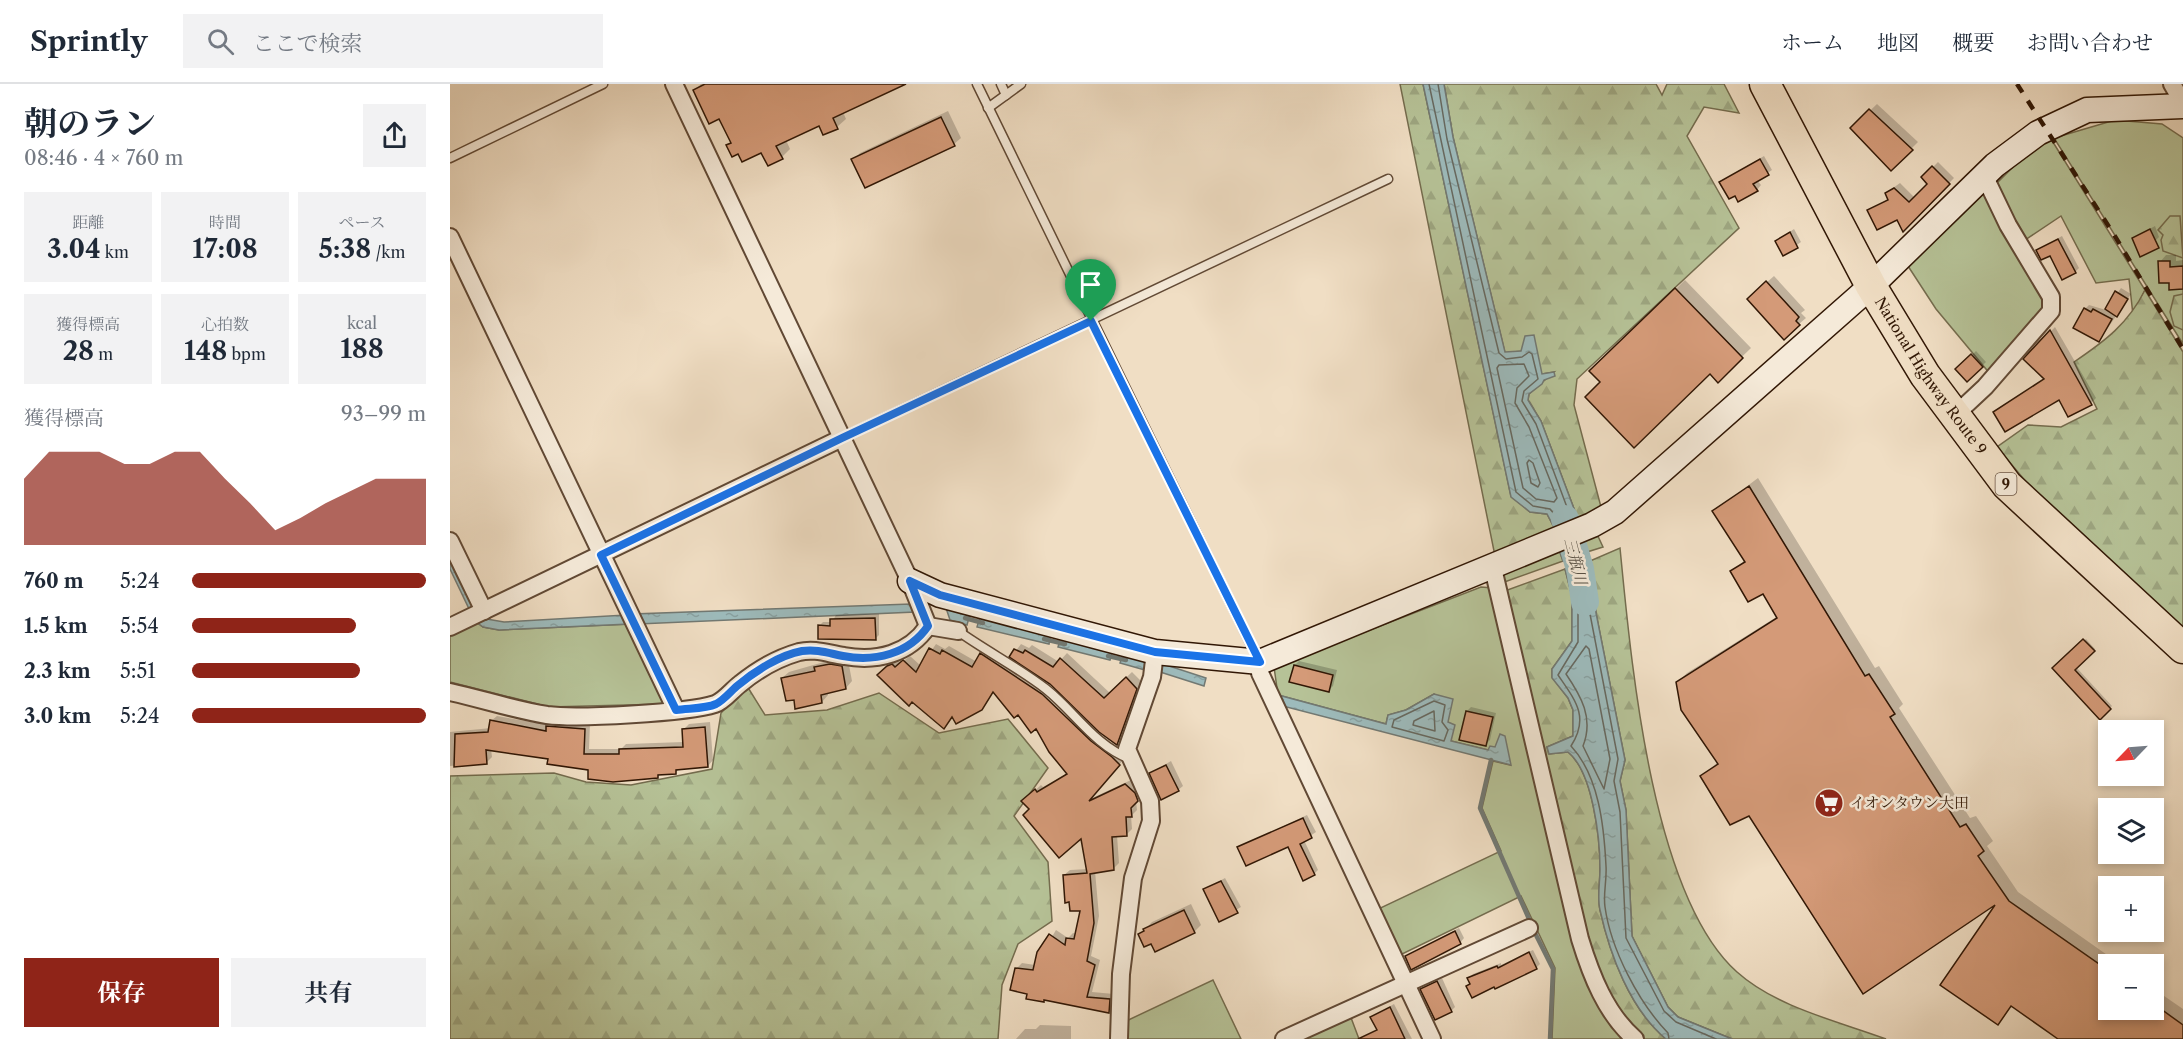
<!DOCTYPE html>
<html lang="ja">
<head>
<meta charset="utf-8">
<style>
	:root { --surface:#fff; --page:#f2f2f3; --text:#1f2937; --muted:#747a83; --line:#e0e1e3; --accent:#8f2418 }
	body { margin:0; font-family:"Libre Caslon Text","Noto Serif JP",serif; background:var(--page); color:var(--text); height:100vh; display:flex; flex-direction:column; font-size:22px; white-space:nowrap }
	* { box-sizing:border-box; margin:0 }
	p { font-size:20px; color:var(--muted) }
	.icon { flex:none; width:33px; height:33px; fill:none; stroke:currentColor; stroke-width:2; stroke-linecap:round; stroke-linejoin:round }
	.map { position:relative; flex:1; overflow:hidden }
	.side { display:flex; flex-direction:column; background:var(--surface); width:450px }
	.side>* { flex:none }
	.needle { width:39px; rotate:245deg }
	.tools { position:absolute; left:1648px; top:636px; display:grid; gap:12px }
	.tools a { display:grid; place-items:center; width:66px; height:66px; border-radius:0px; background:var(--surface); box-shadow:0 3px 9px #0003; font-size:30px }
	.pin { position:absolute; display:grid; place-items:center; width:51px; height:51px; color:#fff; margin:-62px -26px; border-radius:50% 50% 50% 0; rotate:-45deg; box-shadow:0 0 6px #0007 }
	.pin .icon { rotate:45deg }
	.round { display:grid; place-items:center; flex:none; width:63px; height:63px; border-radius:0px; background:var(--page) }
	.summary { display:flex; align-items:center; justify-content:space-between; height:102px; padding:0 24px }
	h1 { font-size:33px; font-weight:700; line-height:45px }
	.stats { display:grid; grid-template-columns:repeat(3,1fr); gap:9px; height:102px; padding:6px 24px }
	.stats div { display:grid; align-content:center; border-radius:0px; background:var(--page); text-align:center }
	.stats b { font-size:26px; font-weight:700 }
	.stats small { font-size:16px; font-weight:400 }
	.stats p { font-size:16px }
	.chart { height:168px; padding:12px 24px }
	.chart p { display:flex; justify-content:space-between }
	.chart svg { width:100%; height:108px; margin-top:6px; fill:var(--accent); opacity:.7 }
	.primary-button { display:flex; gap:12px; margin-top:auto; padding:12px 24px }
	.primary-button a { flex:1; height:69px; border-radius:0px; background:var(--accent); color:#fff; font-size:24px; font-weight:700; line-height:69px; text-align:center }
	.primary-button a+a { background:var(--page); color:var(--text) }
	ul { padding:0 24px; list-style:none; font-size:20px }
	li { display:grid; grid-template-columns:96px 72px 1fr; align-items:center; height:45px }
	li i { height:15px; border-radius:8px; background:var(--accent) }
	header { display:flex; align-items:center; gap:36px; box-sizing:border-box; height:84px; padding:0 30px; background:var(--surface); border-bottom:2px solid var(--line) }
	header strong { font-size:28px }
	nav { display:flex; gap:33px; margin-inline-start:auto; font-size:21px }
	.search { width:420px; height:54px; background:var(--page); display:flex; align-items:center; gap:15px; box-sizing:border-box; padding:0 21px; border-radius:0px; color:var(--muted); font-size:22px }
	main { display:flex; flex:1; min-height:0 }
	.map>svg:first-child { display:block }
	.grass { fill:#b6c297; stroke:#746c4e; stroke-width:1.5 }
	.forest { fill:url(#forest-firs); stroke:#746c4e; stroke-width:1.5 }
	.water { fill:url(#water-ripples); stroke:#727973; stroke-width:1.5 }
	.shadow { fill:#0003 }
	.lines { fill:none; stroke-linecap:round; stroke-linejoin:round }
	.shore { stroke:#676960; stroke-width:1.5 }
	.stream { stroke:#727973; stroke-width:4.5 }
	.river { stroke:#9dbbbc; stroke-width:28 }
	.building { fill:#d49a78; stroke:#311705; stroke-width:1.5 }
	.lane-casing { stroke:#614935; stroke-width:11 }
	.street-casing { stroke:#614935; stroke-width:20 }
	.secondary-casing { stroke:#311705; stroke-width:27 }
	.highway-casing { stroke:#311705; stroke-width:33 }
	.lane { stroke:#f5ead9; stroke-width:8 }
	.street { stroke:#f5ead9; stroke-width:16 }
	.secondary { stroke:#f5ead9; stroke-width:24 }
	.highway { stroke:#f0dec4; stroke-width:30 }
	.rail { stroke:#311705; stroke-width:4.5; stroke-dasharray:10 10; stroke-linecap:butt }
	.route-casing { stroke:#fff; stroke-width:12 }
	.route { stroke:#1a73e8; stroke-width:8 }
	.labels { text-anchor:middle; stroke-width:5; stroke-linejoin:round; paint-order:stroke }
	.shield { fill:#f5ead9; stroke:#6c5645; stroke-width:1.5 }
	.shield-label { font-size:14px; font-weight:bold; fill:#311705 }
	.street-label { font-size:15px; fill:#311705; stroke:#f5ead9 }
	.poi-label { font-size:15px; fill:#311705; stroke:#f5ead9; text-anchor:start }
	.water-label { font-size:16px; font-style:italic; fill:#575045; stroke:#f5ead9 }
</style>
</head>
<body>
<header>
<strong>Sprintly</strong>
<div class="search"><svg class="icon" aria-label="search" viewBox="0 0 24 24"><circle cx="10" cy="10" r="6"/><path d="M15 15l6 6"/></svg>ここで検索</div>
<nav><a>ホーム</a><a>地図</a><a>概要</a><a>お問い合わせ</a></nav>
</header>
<main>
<section class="side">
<div class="summary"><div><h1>朝のラン</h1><p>08:46 · 4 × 760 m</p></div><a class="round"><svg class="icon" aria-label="share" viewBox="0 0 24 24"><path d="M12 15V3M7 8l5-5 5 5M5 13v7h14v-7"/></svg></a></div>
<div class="stats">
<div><p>距離</p><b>3.04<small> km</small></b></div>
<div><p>時間</p><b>17:08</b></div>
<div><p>ペース</p><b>5:38<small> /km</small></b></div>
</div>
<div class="stats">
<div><p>獲得標高</p><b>28<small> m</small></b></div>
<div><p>心拍数</p><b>148<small> bpm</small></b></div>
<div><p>kcal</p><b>188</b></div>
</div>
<div class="chart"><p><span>獲得標高</span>93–99 m</p>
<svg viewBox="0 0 160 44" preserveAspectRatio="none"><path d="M0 44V17L10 6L20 6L30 6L40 11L50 11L60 6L70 6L80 17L90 27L100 38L110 33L120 27L130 22L140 17L150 17L160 17V44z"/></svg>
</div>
<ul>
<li><b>760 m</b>5:24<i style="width:100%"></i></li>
<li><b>1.5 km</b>5:54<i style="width:70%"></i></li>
<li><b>2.3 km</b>5:51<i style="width:72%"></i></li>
<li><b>3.0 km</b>5:24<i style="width:100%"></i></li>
</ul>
<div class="primary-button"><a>保存</a><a>共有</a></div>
</section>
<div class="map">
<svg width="1733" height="955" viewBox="0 0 1733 955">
	<defs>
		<pattern id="forest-firs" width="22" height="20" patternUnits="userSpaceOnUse" patternTransform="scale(1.5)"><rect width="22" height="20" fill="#b6c297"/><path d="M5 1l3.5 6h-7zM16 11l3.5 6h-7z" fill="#9da681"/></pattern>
		<pattern id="water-ripples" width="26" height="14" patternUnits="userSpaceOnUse" patternTransform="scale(1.5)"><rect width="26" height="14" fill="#9dbbbc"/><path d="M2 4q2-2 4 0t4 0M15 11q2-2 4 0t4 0" fill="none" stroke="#88a0a0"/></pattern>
	</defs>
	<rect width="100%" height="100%" fill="#f0dec4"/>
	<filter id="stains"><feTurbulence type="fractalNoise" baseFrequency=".00333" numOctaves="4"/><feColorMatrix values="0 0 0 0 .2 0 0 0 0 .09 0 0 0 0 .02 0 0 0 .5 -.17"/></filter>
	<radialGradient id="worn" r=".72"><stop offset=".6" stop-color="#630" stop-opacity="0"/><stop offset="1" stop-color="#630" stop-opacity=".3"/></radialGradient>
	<g class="grass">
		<path d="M1665,36L1712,40L1733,54V260L1604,54Z"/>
		<path d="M1601,55L1695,206L1683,231L1679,195L1646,199L1611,132L1572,158L1543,103L1570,76Z"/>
		<path d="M1536,107L1598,221L1541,291L1486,225L1458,182Z"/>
		<path d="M1146,448L1153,463L1137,468L1133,453Z"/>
		<path d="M1108,463L1113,477L1049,500L1046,488Z"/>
		<path d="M1031,503L1043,504L1180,955H1102L1105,884L1071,812L946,873L924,827L1051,767L1032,724L1043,677L1060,681L1045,663L1038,666L1001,657L998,638L984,610L956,626L938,631L936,640L828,611L824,583Z"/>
		<path d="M25,537L33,543L49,546L180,540L215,620L99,623L0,598V549Z"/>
		<path d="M763,896L791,955H672V939Z"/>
		<path d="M900,931L909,955H842Z"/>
	</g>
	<g class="forest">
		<path d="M950,0H973L1061,412L1080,428L1097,430L1106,447L1045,472Z"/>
		<path d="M994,0H1206L1212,11L1217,0H1274L1289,29L1254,23L1237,52L1289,144L1127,295L1124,321L1151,423L1129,438L1091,337L1078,316L1079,310L1104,288L1092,290L1072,267L1055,269L1003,53Z"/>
		<path d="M1720,132H1730L1733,174L1713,167L1711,156L1713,151L1708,146Z"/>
		<path d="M1695,206L1733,268V548L1597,423L1547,363L1578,341L1611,343L1647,325L1624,278C1655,257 1678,240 1695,206Z"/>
		<path d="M1733,210V246L1724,242L1720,228L1724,212Z"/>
		<path d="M1170,464C1181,576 1201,811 1287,888C1326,923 1387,937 1436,955H1282L1228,933L1218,923L1182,852L1176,726L1170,697L1175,676L1146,529L1140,477Z"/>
		<path d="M1115,485L1122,512V557L1102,585V593L1118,614L1123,626V652L1097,663L1099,670L1118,668C1143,688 1150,755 1150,785C1150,798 1147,813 1150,826C1160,871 1180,925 1216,955H1194C1164,930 1151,897 1137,862L1052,508Z"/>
		<path d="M297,602L315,631L377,626L429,609L489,649L558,635L598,684L564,732L598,778L602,837L568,860L552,901L548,955H0V692L104,689L136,698L181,701L262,685L271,629Z"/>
	</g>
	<g class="water">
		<path d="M973,0H994L1003,53L1055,268L1071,267L1075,252L1084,251L1092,290L1104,288L1105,292L1094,296L1092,300L1079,310L1078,316L1091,337L1129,438L1106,447L1097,430L1080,428L1061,413Z"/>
		<path d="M1133,453L1137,468L1113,477L1108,463Z"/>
		<path d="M0,467L28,526L21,529L0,485Z"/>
		<path d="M1140,477L1146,529L1175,676L1170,697L1176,726L1182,852L1218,923L1228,933L1282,955H1216C1180,925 1160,871 1150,826C1147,814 1150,798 1150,785C1150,755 1143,688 1118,668L1099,670L1097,663L1123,652V626L1118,614L1102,594V585L1122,557V512L1115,485Z"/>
		<path d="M461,520L465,528L188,540L183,530Z"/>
		<path d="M496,524L520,530L517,541L500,536Z"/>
		<path d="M176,531L180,540L49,546L33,543L25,537L31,534L54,538Z"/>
		<path d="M530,533L601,551L599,560L527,543Z"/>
		<path d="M611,553L663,566L660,576L608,563Z"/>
		<path d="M673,570L698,576L695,586L670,579Z"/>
		<path d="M710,579L756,594L754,602L707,587Z"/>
		<path d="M984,610L1003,615L998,638L1005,641L1001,657L1038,666L1040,662L1045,663L1050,650L1055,652L1061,681L825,620L828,611L936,640L938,631L956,626Z"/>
	</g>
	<g class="shadow">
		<path d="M251,0H452L393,28L396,35L387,43L369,40L336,56L340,65L332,73L312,67L288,68L278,61L282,57L270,33L245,6Z"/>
		<path d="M1427,20L1468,58L1441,85L1402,44Z"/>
		<path d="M498,27L511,54L504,60L403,76L410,69Z"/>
		<path d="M1314,72L1322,86L1307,96L1311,101L1307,106L1271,98Z"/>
		<path d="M1488,78L1504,94L1454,146L1448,134L1419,127L1439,114L1436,109L1450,99L1465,114L1479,100L1473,93Z"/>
		<path d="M1705,142L1709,153L1705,157L1683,154Z"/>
		<path d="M1344,145L1351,158L1334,170L1326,157Z"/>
		<path d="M1612,152L1629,184L1625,188L1601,170L1587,166Z"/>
		<path d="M1716,171H1726V177L1733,176V204L1720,197L1710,178Z"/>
		<path d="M1324,192L1355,226L1351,229L1356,234L1349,240L1306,208Z"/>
		<path d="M1235,196L1301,264L1268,296L1260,288L1152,298L1142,287Z"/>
		<path d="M1671,204L1681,210L1649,257L1635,225L1639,221L1656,226Z"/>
		<path d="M1605,243L1646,314L1641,319L1610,314L1545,328L1595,294L1575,275Z"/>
		<path d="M1526,267L1536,278L1518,296L1508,285Z"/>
		<path d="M1308,394L1425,584L1429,582L1453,620L1449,624L1520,734L1526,732L1543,757L1537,762L1568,808L1670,880H1659V926H1704V905L1733,925V955H1611L1563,921L1547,939L1551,816L1300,730L1252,692L1268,678L1228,598L1237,589L1328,532L1314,508L1282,487L1295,476L1264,427Z"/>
		<path d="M429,530V551L425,555L369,542L373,538H382L386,531Z"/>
		<path d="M1636,555L1645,565L1626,583L1662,622L1650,634L1604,584Z"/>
		<path d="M486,560L495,565L499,562L527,578L536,565L597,605L674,675L640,715L681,696L690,704L693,710L686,717L687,726L681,732L682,745L677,750L667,751L669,779L664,784L645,787L649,832L641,872L650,876L642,908L664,910V923L659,928L596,915L594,917L579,908L566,885L572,879L585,881L606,846L618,854L623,849L627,850L632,825L614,791L620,786L638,785L632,752L581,725L579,712L591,701L593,703L618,689L587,642L544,607L532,624L503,631L499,638L429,591L443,577L448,576L451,579L460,572L471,582Z"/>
		<path d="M571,560L579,564L582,561L609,578L617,569L660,609L682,588L692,598L673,654L667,659L601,599L562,572Z"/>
		<path d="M388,574L398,576L402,597L396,604L378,608V611L372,618L345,614L332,594L339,588Z"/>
		<path d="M849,577L887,586L883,602L879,606L845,581Z"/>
		<path d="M1021,623L1046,629L1040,656L1036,660L1017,627Z"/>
		<path d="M47,632L99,641L103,637L140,640L139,665H171L176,660L234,658L233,646L239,640L260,638L263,676L258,682L230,684L226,688L211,689L207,693L140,685L100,674L41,665L42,673L36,679L0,682V648L41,644V637Z"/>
		<path d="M721,677L733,702L728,706L701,689Z"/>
		<path d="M857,731L866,748L854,756L868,786L864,790L838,761L789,763Z"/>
		<path d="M775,794L791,823L769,836L754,806Z"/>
		<path d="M741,820L751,841L744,848L702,858L690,851L702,838Z"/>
		<path d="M1009,844L1014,854L1010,859L962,884L957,873L961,869Z"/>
		<path d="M1083,866L1090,880L1086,884L1045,901L1021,899L1019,894L1023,890L1051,879V881Z"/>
		<path d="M992,894L1005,923L1001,927L972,905Z"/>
		<path d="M944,920L962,955H928L925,948L928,945L922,933Z"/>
		<path d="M590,941L621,942V955H566L575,945H586Z"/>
	</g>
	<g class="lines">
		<g class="shore">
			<path d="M979,0L1066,408L1083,422L1100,425L1111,438L1121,434L1086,340L1072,317L1074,307L1088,295L1082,270L1079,268L1072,273L1056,275L1049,269L997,55L988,0"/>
			<path d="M1074,280L1079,292L1067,304L1065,319L1079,343L1107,414L1104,418L1086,415L1073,404L1047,284L1049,281Z"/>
			<path d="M1079,376L1083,379L1090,399L1088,403L1081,399L1077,379Z"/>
			<path d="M1136,562L1139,565L1160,675L1154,705L1133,662C1144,634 1131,612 1116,590Z"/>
			<path d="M984,617L995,621L992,638L998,646L994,657L942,643L944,636Z"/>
			<path d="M984,627L985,647L963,641L964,637Z"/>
			<path d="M1219,955L1218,949C1189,919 1161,866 1155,823C1153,810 1157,796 1156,782C1154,742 1149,692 1121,662C1140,633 1125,616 1108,591L1128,558V511L1123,491L1132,486L1135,488L1140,530L1168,675L1164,697L1170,728L1176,854L1214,927L1226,938L1266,955"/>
		</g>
		<g class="stream">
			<path d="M515,534L533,539"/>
			<path d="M594,555L615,560"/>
			<path d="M658,572L676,576"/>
			<path d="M1041,676L1030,724L1079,835"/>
			<path d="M1085,849L1103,885L1100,955"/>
		</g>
		<path class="river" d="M1115,435L1130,485L1135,518"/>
	</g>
	<g class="building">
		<path d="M255,0H456L383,34L388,45L373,51L369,42L326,62L333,75L318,82L311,69L292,78L288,70L282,73L276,61L281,59L269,35L259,40L243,6Z"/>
		<path d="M1419,25L1463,66L1441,87L1400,44Z"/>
		<path d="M491,33L505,62L415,104L401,75Z"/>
		<path d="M1310,75L1319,91L1303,100L1308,107L1288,118L1285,112L1279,115L1269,98Z"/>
		<path d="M1482,82L1500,100L1453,148L1447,136L1427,146L1417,126L1438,116L1435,109L1444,104L1459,118L1477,100L1471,93Z"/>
		<path d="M1700,145L1709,164L1690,173L1682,154Z"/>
		<path d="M1340,148L1348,164L1333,172L1325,157Z"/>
		<path d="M1608,155L1626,189L1612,196L1600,172L1591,176L1586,166Z"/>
		<path d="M1708,177H1720V183L1733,182V205L1719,206V199H1709Z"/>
		<path d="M1316,197L1349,233L1346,237L1350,241L1334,256L1297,215Z"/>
		<path d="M1225,204L1293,274L1268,299L1260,290L1184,364L1135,313L1150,298L1139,287Z"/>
		<path d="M1665,207L1678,215L1667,233L1655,225Z"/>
		<path d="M1634,224L1641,228L1643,225L1662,235L1649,258L1623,244Z"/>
		<path d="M1600,246L1642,321L1618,333L1609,316L1555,348L1543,328L1594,295L1573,275Z"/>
		<path d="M1521,270L1533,283L1517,298L1505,285Z"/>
		<path d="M1299,402L1415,592L1419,590L1445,630L1440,633L1510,743L1516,740L1534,767L1528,772L1559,817L1659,887V926H1704V920L1733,941V955H1608L1561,922L1548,941L1490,901L1545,821L1413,910L1299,732L1280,741L1250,692L1268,680L1231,626L1226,598L1327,534L1313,510L1298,518L1280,487L1295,478L1262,427Z"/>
		<path d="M425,534L426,556L368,555V541L380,542V535Z"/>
		<path d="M1633,555L1645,567L1625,586L1661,625L1650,636L1602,584Z"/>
		<path d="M479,564L490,570L492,566L522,583L530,569L592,610L641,657L662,673L670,681L639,717L675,700L685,709L688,717L681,724L682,733H676L677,752L662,753L664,786L640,790L644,839L637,877L645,881L637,913L660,915L659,929L594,916V918L576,915L577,910L560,906L565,884L583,886L587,868L599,850L615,861L616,854L624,855L630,827H620L619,818L615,819L613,791L637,789L631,755L609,774L573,731L579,725L571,717L585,705L587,708L617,690L599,668L586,645L581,649L568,631L564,634L543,608L532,626L506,640L502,633L494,645L462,618L459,622L427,591L437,582L442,580L445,583L453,576L466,588Z"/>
		<path d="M564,565L573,569L575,566L603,583L610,574L654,614L676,593L687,605L667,661L649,648L600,600L559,573Z"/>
		<path d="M380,580L392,582L396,605L371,611L372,619L345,625L344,616L336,617L331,594L365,587L364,583Z"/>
		<path d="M844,581L883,591L879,608L839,598Z"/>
		<path d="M1016,627L1043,633L1036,662L1009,656Z"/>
		<path d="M40,636L96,647V642L135,645L134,670H169V665L233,663L232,645L255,643L258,683L226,686V690L208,691V694L163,698L138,695V686L97,680L98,675L36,666L37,680L4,683L5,650L38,648Z"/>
		<path d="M716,681L729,707L711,716L699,689Z"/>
		<path d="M853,734L862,754L850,760L865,791L853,797L838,763L796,782L787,763Z"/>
		<path d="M771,797L788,829L769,838L753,805Z"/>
		<path d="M734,826L745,849L705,868L701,860L694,863L688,850L694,847L693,845Z"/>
		<path d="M1005,847L1011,860L961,886L955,872Z"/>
		<path d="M1079,868L1087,885L1045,905L1044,903L1022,914L1016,902L1020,900L1017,894L1047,882L1048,884Z"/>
		<path d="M987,897L1002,928L985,936L970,905Z"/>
		<path d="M940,923L955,955H908L927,946L920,933Z"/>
	</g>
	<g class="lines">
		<g class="lane-casing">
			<g id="lane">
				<path d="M527,0L808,575"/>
				<path d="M551,0L556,11"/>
				<path d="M538,24L571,0"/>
				<path d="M0,74L153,0"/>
				<path d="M392,354L938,95"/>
				<path d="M508,547C536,567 569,584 596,605C625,628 644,661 680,675"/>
			</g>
		</g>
		<g class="street-casing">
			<g id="street">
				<path d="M224,0L460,497L478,542"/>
				<path d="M1722,0L1733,19"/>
				<path d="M0,153L226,626"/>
				<path d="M1505,331L1535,303L1601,227V213L1558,141L1534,91"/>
				<path d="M0,457L34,527"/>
				<path d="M1042,480L1130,855C1141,891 1156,930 1185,955"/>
				<path d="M478,542L508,547"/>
				<path d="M0,543L392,354"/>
				<path d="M810,578V589L982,955"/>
				<path d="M0,608C32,615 65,626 97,631C127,635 237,629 265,620C274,617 282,606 290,600C307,586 328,574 349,568C365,564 379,570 394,572C427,578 459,570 478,542"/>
				<path d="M669,955L671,890L683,794L701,737L700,717L677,665L702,593L705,568"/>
				<path d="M834,955L1079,844"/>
			</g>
		</g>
		<g class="secondary-casing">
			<path id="secondary" d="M460,497L490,511L705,568L810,578L1142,441L1165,428L1421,202L1545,81L1588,49L1637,26L1733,22"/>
		</g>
		<g class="highway-casing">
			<g id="highway">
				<path id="s1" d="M1315,0L1421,202L1475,291L1557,401L1733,564"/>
			</g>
		</g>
		<use href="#lane" class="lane"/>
		<use href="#street" class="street"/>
		<use href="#secondary" class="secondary"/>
		<use href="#highway" class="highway"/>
		<path class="rail" d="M1567,0L1663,149L1733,265"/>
	</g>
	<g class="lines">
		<g class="route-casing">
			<path id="route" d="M641,237L810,578L705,568L490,511L460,497L478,542C459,570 425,578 393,572C378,569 367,565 352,567C330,571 305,587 287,602C281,607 274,616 266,620C255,625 238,624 226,626L151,471L392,354Z"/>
		</g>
		<use href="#route" class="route"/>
	</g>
	<defs>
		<g id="supermarket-disc" transform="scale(1.5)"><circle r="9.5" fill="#8f2418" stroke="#f5ead9"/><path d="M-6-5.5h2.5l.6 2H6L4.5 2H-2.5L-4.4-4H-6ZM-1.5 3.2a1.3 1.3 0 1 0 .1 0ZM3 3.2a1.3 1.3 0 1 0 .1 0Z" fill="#fff"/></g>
	</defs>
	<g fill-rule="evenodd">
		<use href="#supermarket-disc" x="1379" y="719"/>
	</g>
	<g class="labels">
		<rect class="shield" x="1545.5" y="389" width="21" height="22" rx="4.5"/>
		<g class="shield-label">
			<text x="1556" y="405">9</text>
		</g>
		<g class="street-label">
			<text dy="5" stroke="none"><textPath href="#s1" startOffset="336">National Highway Route 9</textPath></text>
		</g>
		<g class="poi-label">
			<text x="1400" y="724">イオンタウン大田</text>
		</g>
		<g class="water-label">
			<text transform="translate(1126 477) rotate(76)" y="6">三瓶川</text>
		</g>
	</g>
	<rect width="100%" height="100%" filter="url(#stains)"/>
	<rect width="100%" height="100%" fill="url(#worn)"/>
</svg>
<div class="tools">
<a><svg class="needle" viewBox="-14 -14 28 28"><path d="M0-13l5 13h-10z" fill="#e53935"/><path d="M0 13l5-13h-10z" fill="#747a83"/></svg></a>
<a><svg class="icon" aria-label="layers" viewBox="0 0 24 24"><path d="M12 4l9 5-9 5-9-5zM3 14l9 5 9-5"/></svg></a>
<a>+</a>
<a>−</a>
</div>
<div class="pin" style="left:641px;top:237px;background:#1e9e55"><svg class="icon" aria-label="arrive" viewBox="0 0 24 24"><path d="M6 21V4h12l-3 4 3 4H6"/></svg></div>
</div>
</main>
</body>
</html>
